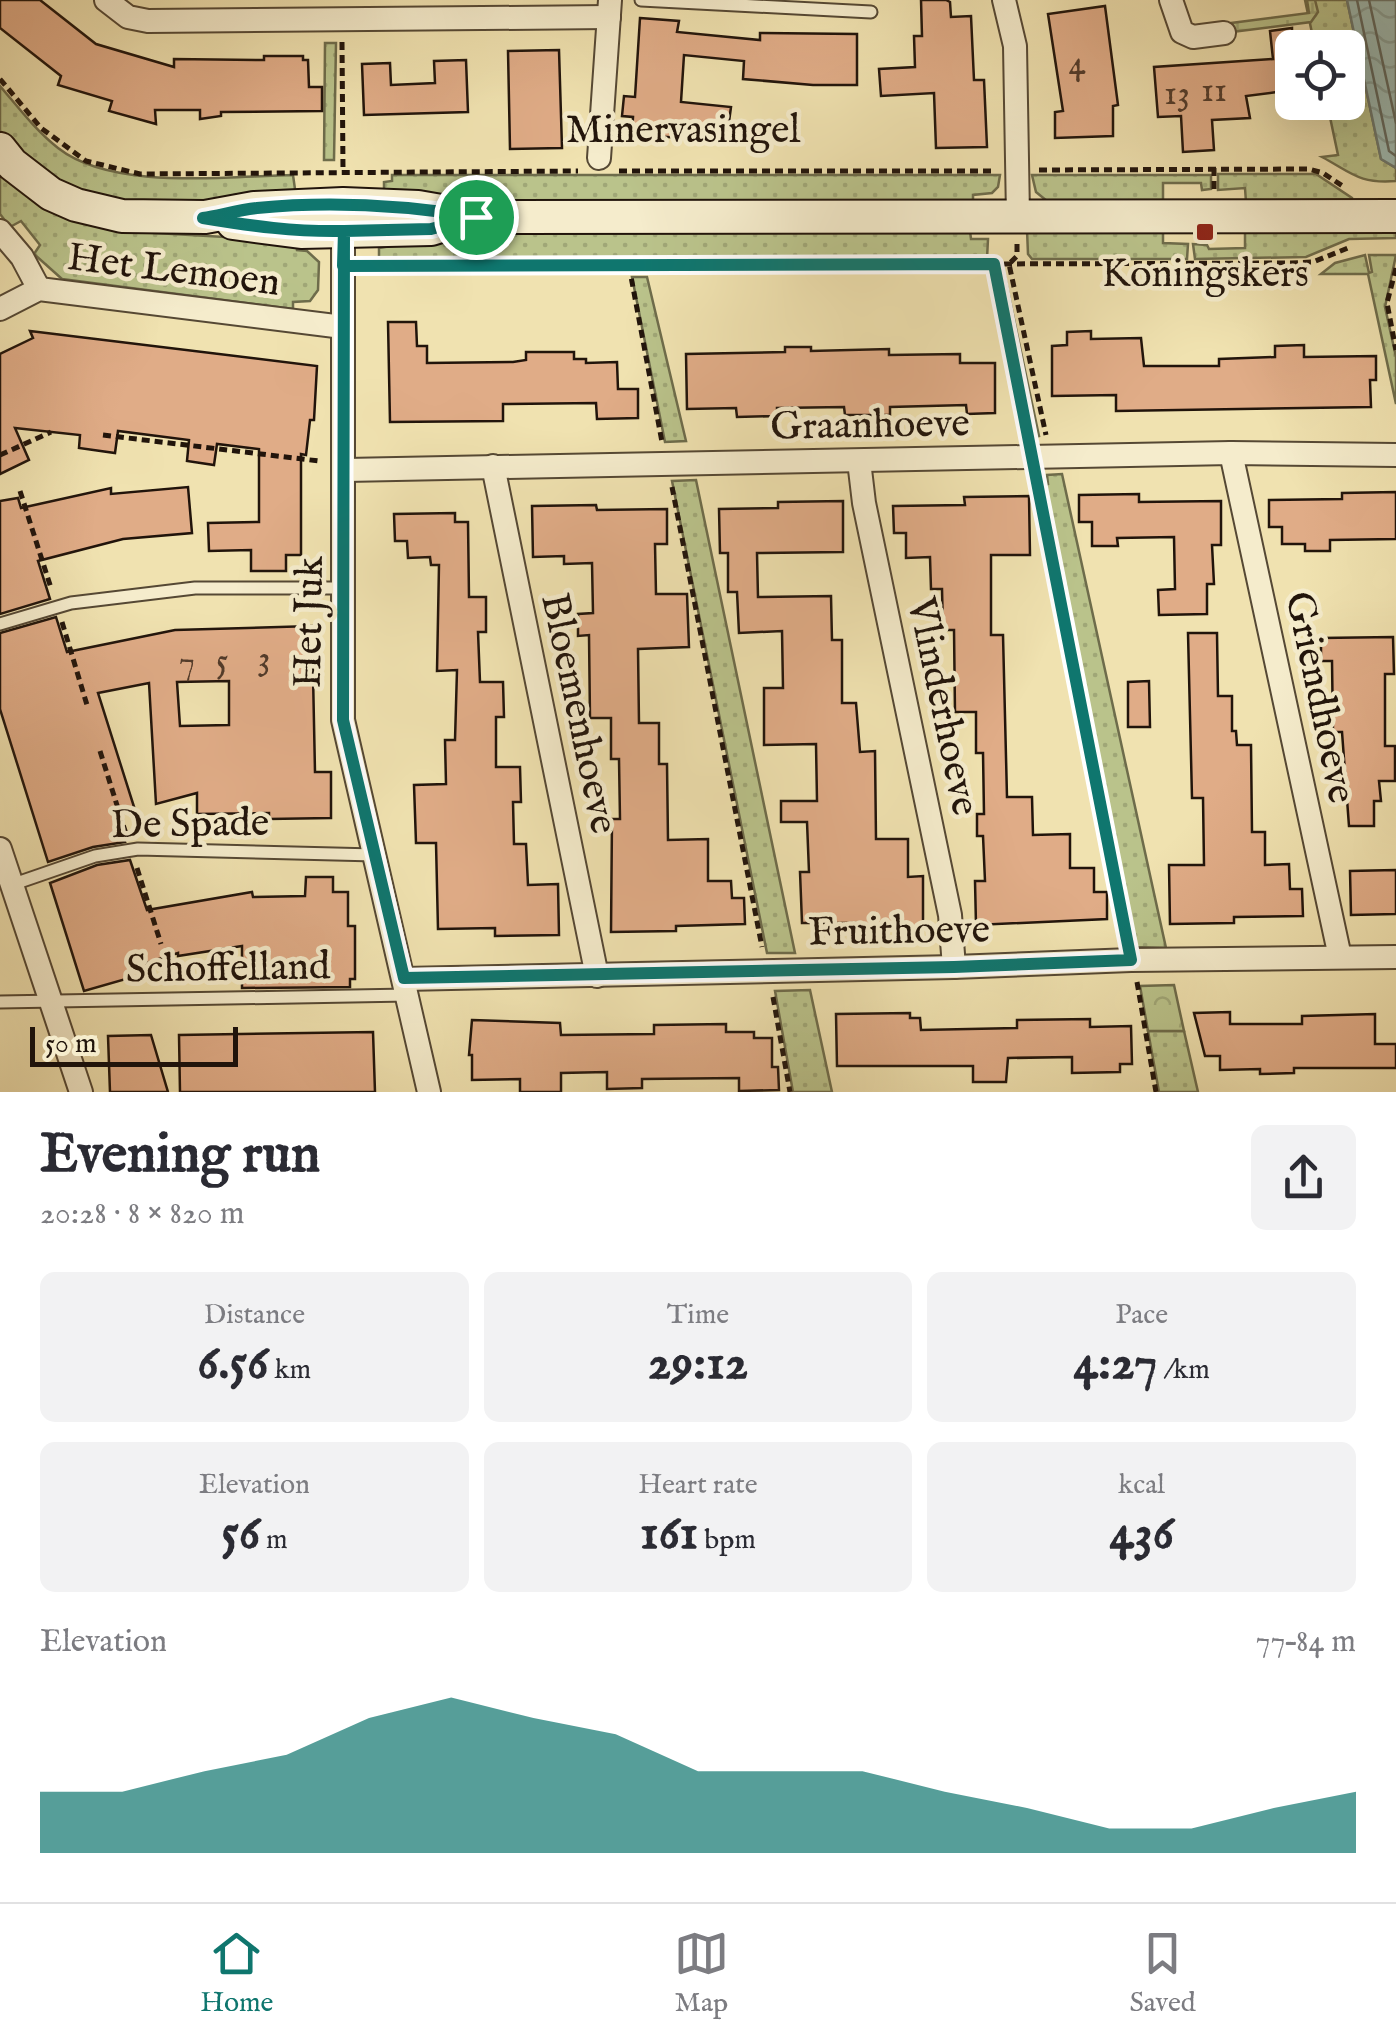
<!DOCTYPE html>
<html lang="en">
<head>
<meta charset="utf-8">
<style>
	:root { --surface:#fff; --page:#f2f2f3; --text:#2b2b33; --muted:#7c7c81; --line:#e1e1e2; --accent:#0f766e }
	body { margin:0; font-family:"IM FELL English",serif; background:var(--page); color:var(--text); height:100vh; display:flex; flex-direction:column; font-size:38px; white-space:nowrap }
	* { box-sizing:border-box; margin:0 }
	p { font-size:32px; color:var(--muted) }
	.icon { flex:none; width:55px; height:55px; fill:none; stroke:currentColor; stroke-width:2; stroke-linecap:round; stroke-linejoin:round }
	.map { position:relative; height:1092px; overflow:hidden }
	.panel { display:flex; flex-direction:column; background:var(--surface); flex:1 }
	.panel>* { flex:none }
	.controls { position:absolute; left:1275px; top:30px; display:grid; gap:20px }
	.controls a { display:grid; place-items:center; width:90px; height:90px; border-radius:15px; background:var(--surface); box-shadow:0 10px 40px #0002; font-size:50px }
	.scale { position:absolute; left:30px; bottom:25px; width:208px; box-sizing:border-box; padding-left:10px; border:5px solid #21140b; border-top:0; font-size:28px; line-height:35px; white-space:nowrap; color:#21140b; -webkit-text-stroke:8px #f5eccc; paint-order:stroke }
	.pin { position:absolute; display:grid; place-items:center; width:85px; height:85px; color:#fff; margin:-42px; border:5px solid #fff; border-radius:50%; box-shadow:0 2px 10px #0007 }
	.round { display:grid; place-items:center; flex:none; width:105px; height:105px; border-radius:15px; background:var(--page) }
	.headline { display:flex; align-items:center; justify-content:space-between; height:170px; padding:0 40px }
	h1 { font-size:55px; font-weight:700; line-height:75px }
	.figures { display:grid; grid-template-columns:repeat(3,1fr); gap:15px; height:170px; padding:10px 40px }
	.figures div { display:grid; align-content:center; border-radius:15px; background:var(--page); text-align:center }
	.figures b { font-size:50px; font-weight:700 }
	.figures small { font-size:28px; font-weight:400 }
	.figures p { font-size:28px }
	.chart { height:280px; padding:20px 40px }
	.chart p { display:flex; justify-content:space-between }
	.chart svg { width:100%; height:180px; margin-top:10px; fill:var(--accent); opacity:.7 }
	.tab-bar { display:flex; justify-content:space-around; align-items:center; height:140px; border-top:2px solid var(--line); background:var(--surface); font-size:28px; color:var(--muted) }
	.tab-bar a { display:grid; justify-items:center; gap:5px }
	.tab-bar .on { color:var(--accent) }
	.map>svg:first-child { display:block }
	.grass { fill:url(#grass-dots); stroke:#6e6c4b; stroke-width:2.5 }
	.wetland { fill:url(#wetland-marsh); stroke:#6e6c4b; stroke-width:2.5 }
	.park { fill:url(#park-crowns); stroke:#6e6c4b; stroke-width:2.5 }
	.water { fill:url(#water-waves); stroke:#6b7971; stroke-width:2.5 }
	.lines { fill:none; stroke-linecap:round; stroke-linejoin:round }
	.shore { stroke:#5f6860; stroke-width:2.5 }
	.building { fill:#e0ac87; stroke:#21140b; stroke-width:2.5; fill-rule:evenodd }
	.lane-casing { stroke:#554834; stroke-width:15 }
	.street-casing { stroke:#554834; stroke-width:26 }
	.secondary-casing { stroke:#21140b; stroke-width:36 }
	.path { stroke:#21140b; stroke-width:5; stroke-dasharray:8 5; stroke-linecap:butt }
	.lane { stroke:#f5eccc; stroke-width:11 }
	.street { stroke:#f5eccc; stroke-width:22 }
	.secondary { stroke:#f5eccc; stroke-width:32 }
	.route-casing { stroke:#fff; stroke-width:20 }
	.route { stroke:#0f766e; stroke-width:12 }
	.poi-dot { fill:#8f2418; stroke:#f5eccc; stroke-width:4 }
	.labels { text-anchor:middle; stroke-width:9; stroke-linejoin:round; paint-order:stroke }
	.number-label { font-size:35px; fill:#513a2a }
	.street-label { font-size:40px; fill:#21140b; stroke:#f5eccc }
	.poi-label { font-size:40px; fill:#21140b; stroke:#f5eccc }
</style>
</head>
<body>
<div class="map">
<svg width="1396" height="1092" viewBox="0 0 1396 1092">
	<defs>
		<pattern id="grass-dots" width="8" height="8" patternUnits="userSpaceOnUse" patternTransform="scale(2.5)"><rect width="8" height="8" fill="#bac38b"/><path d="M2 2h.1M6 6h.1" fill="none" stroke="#a0a777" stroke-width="1.8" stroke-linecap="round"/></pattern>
		<pattern id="wetland-marsh" width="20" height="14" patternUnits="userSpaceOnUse" patternTransform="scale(2.5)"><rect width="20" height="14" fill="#bac38b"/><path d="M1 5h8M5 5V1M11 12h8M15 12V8" fill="none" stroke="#a0a777"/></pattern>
		<pattern id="park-crowns" width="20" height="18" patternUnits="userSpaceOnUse" patternTransform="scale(2.5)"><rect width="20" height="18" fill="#bac38b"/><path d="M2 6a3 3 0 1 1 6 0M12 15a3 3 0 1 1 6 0" fill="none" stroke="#a0a777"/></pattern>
		<pattern id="water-waves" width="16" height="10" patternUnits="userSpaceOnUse" patternTransform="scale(2.5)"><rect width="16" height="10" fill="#9dbcb5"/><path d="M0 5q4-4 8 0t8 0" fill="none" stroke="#87a19a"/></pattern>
	</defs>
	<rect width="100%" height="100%" fill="#f0e2b0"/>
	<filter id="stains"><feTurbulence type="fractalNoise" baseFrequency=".002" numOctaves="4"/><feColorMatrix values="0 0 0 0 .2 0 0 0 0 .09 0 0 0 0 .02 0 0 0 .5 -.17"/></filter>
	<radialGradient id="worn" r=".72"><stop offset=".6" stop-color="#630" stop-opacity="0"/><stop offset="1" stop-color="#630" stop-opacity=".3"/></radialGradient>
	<g class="grass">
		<path d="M1305,0H1347L1381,159L1396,168V181C1359,184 1352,173 1322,157L1338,155L1327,103L1348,102V48L1315,47Z"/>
		<path d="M325,43H336L334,160H324Z"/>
		<path d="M0,86C18,107 36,131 58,148C113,191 226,176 293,175L296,196C222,200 135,218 66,184C40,171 20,151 0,131Z"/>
		<path d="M0,170L120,231L296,241L297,250L307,251L319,262L318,290L310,301L293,302V309L62,279L34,254L40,245L21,221L10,227L0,214Z"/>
		<path d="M1218,174H1316L1352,198V202H1246L1245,188L1218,190Z"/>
		<path d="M392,175H1000L998,187L992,193L973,195V203H479L384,195V182L392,181Z"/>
		<path d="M1032,175H1211V189L1202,190L1201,183H1163V203L1047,201L1036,192Z"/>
		<path d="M1027,230L1163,231V243L1188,244L1187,259H1032L1028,254Z"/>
		<path d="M1245,230H1396V238L1349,239L1306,257L1195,259L1193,244L1207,245L1209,249L1245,248Z"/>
		<path d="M970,231L971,239H988L987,259L379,261V248L385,247L384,240L490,232Z"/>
		<path d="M1365,255L1369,273L1372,272L1369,255H1396L1385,307L1396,357V404L1368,274H1321L1335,263Z"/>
		<path d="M632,277H647L686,441L665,442Z"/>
		<path d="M998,277H1005L1039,436L1031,438Z"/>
		<path d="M1062,474L1166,948L1136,947L1134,939L1128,937L1041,486L1048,484L1047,475Z"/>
		<path d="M696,480L795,953H767L672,481Z"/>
		<path d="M810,990L832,1092H793L775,991Z"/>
		<path d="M1148,1031H1184L1198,1092H1159Z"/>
	</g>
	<path class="wetland" d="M1307,0H1315L1318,12L1311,22L1232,32L1234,27L1231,23L1309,13Z"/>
	<path class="park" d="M1174,985L1184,1031H1148L1140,986Z"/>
	<path class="water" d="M1347,0H1396V168L1381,159Z"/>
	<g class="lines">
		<g class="shore">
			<path d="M1357,0L1389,151L1396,156"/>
			<path d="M1369,0L1396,123"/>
		</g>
	</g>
	<g class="building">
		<path d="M0,0H40L96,44L174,67V59L264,60V56H303V60H308L309,87H322V111L221,112V116L200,119V110H155L156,124L109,111L112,101L58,85L61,76L0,28Z"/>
		<path d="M921,0H946L950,2L951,17L971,16L974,80H984L987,147L936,148L934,93L881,96L879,69L915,67L914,36H922Z"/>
		<path d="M1105,6L1118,105L1113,106V136L1055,138V112L1063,111L1048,14Z"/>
		<path d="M640,18L679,21L677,32L760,40V33L857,34V85H813L743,79L744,61L684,55L681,102L731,107L728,129L680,123L679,138L632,134L633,117L622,116L624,96L635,97Z"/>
		<path d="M1292,28V97L1278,98L1277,92L1246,96L1250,118L1212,120L1214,150L1183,152L1181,116L1158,117L1154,67L1273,59L1270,31Z"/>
		<path d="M559,50L562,148L510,149L508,51Z"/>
		<path d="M466,60L468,112L364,115L362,64L390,63L391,85L435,83L434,61Z"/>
		<path d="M388,322H416L417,346H427V363L513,362L526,360V352H574V359H586V363L617,362L618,389H638V418L597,419L596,403L503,404V421L390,422Z"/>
		<path d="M30,331L317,366L314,420H310L306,455L301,454V555H286V571H251V550L209,551L208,523L259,522V449L217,444L214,465L187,461L189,440L118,431L115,453L79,448L80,435L15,428L29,460L0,474V354L33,338Z"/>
		<path d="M1091,331V339L1141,338L1144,366H1219V359L1275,357V346L1304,345V357L1376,356V380H1370L1371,407L1116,411V395L1052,396V346L1067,345V332Z"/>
		<path d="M785,347H811V351L889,349V355L960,354V363H995V413L967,414L966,405L890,407V415H845L844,407L777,408V416L737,417L736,408L687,409L686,354L785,352Z"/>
		<path d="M188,487L192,533L123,539L38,561L50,599L0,614V501L18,498L21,508L111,488V494Z"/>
		<path d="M1396,492V539L1330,540V551H1305V544H1282V527H1269V500L1342,499V493Z"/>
		<path d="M1139,494V502L1221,501V545H1212L1214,584H1207V614L1159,615L1158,590L1175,589L1174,537L1117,538L1118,546H1092V522H1079V495Z"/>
		<path d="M1029,496L1030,555H991V635H1003L1007,797H1032L1033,835L1070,834V868H1094V892H1107V919L976,925L975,881H985L983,836H977V814H984L983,753H976V712H955L954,630H943L942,589H931L930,557L906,558V533H894L893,506L965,505L964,497Z"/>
		<path d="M843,501V552L757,553L758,597L831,596L832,640H842V703H856L860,752L875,751L876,839H908V877L923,876V928L859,929V923H802L800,872H809L807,822H781V801H817L816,744L764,745V688H783L782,631L739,633L737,592H728V553H720L719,509L778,508V502Z"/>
		<path d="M596,505L597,510L667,509V544H655L656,594H687L689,647L638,649L639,723H659V764H667L668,840L708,839V881H731L732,898H744L745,924L676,926V931L611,932L612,819H620L619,759H611V718H590L589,635L578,636V614L593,613L592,563L564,564V556L533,557L532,506Z"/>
		<path d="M455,513V522H468L469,597H486V632H478L480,682H503L504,717H496V767H520L521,802H513L514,844H526L528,885L558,884L559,935L495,936V928L438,929L436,843H416L414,785L446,784L445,740H455L457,670L437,671L439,565H431L430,557L408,558L407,541H395L394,514Z"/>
		<path d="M56,617L67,652L175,630L312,626L315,772H331V818L269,819V813L197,814V793L156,804L149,683L98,693L135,810L117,815L125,842L93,847L48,862L0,709V633ZM229,681V725L180,726L177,682Z"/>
		<path d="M1188,633H1217L1218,696H1232V731H1236L1237,745H1251L1252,832H1265V865L1289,864L1290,889H1302L1303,916L1234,917V923L1170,924L1169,865H1204L1203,798H1192Z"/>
		<path d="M1393,637L1394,674H1385V746H1395V781H1379L1381,801H1374V826H1349L1342,732H1333L1332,661H1321V638Z"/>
		<path d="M1149,681L1150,727H1128V682Z"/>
		<path d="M130,860L147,910L252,892L253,897L305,896L306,877H333V892H348V926H355V979H350V987L242,988V946L178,956V953L130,968L133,977L84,991L50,883L97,865Z"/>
		<path d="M1396,870V914L1351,915L1350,871Z"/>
		<path d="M1230,1012V1024H1302V1016L1375,1014V1044H1396V1068H1294V1073L1260,1074V1069L1220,1070V1056H1205L1194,1013Z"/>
		<path d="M910,1013V1018H920L921,1030L1017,1028V1020L1090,1019V1027L1131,1026L1132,1064H1120V1072L1072,1073V1057L1008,1058L1006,1082H973V1066H837L836,1014Z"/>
		<path d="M472,1020L560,1023L561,1035L654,1034V1025L726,1024V1032H754V1038H772V1067H778L779,1090L739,1091V1078L642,1079V1088L607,1089V1072L561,1073V1092H520V1079L472,1080V1055H469Z"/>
		<path d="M373,1032L375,1092H180L179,1035Z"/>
		<path d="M151,1035L168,1092H110L108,1036Z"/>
	</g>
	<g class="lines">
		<g class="lane-casing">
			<g id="lane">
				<path d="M641,0L871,12"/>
				<path d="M0,624L71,603L195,588H346"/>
				<path d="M11,885L95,856L138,849L375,855"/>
				<path d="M0,1002L408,995"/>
			</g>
		</g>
		<g class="street-casing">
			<g id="street">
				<path d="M106,0L128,17L148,21L609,17"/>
				<path d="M1004,0L1015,46L1018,216"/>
				<path d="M1171,0L1182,32L1193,37L1224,33"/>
				<path d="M599,158L610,0"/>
				<path d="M343,218V720L429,1092"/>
				<path d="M0,231L22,257L39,289"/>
				<path d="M0,309L39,289L343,327"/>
				<path d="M1231,453L1340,957"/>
				<path d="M859,461L864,503L950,915L954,967"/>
				<path d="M493,466L597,976"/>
				<path d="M346,470L1231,453L1396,455"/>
				<path d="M0,849L81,1092"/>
				<path d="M404,979L954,967L1131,960L1396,957"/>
			</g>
		</g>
		<g class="secondary-casing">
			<g id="secondary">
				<path d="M0,149L12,164L51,194L76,205L122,216L205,217L254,208L343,204L418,207L476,217L1396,216"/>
				<path d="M233,223L301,232L431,229L447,224"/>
			</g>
		</g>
		<g class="path">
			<path d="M342,42L343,171"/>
			<path d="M0,79L41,128L86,161L140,174L578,171"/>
			<path d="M1214,168V190"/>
			<path d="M1039,170L1309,169L1323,173L1344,187"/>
			<path d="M619,171H993"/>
			<path d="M1017,244V256L1009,264L1046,435"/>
			<path d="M994,264L1027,432"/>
			<path d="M367,266L1291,263L1313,262L1348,248"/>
			<path d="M629,266L662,442"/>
			<path d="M1396,268L1387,303L1396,350"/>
			<path d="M103,435L319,461"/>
			<path d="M0,455L51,432"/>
			<path d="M1037,482L1126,938"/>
			<path d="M672,487L762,947"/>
			<path d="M20,491L51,588"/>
			<path d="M62,622L87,705"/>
			<path d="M100,751L126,834"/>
			<path d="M137,868L161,944"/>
			<path d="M1137,982L1156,1092"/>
			<path d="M773,997L790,1092"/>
		</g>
		<use href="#lane" class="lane"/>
		<use href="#street" class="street"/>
		<use href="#secondary" class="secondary"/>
	</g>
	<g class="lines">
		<g class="route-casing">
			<path id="route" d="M476,217C403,205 331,201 257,208C239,210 221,215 203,218C251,226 295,232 344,231L343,720L404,978L954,967L1131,960L994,264L343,266L344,231L431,229L476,217"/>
		</g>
		<use href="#route" class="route"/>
	</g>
	<rect class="poi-dot" x="1195" y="222" width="20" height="20" rx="5"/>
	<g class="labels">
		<g class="number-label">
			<text x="1077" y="74">4</text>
			<text x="1214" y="101">11</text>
			<text x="1177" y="104">13</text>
			<text x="264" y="669">3</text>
			<text x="222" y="672">5</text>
			<text x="187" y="673">7</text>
		</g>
		<g class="street-label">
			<text x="683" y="142">Minervasingel</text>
			<text transform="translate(174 268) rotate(7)" y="14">Het Lemoen</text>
			<text transform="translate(870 423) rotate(-1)" y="14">Graanhoeve</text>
			<text transform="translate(307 622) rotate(-89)" y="14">Het Juk</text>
			<text transform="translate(1322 697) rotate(78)" y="14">Griendhoeve</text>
			<text transform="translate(945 706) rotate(78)" y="14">Vlinderhoeve</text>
			<text transform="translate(581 713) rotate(78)" y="14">Bloemenhoeve</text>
			<text transform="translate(190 822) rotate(-1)" y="14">De Spade</text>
			<text transform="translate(899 929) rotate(-1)" y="14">Fruithoeve</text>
			<text transform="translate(228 966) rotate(-1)" y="14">Schoffelland</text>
		</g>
		<g class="poi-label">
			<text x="1205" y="286">Koningskers</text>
		</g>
	</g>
	<rect width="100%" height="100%" filter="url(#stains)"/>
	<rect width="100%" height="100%" fill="url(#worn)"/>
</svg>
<div class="controls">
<a><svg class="icon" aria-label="locate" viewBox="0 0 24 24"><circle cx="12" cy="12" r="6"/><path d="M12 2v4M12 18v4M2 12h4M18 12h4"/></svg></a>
</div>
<div class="scale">50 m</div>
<div class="pin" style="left:476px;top:217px;background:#1e9e55"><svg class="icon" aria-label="arrive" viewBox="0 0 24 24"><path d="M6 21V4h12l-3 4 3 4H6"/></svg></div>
</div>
<section class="panel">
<div class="headline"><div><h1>Evening run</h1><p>20:28 · 8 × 820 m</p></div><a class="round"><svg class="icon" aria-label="share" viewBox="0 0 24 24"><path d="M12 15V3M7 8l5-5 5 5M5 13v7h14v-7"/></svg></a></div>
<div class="figures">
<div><p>Distance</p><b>6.56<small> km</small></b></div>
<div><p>Time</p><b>29:12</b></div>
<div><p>Pace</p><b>4:27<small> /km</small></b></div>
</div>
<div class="figures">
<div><p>Elevation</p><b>56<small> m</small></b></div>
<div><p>Heart rate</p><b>161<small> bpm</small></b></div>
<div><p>kcal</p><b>436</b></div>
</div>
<div class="chart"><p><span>Elevation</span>77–84 m</p>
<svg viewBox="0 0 160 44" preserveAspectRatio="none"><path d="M0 44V29L10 29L20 24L30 20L40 11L50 6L60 11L70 15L80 24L90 24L100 24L110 29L120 33L130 38L140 38L150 33L160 29V44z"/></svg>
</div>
</section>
<nav class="tab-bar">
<a class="on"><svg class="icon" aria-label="home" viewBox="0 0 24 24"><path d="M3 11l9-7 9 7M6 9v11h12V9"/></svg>Home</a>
<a><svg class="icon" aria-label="map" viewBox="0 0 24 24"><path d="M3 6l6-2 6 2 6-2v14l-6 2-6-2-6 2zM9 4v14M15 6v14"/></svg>Map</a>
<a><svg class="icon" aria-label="saved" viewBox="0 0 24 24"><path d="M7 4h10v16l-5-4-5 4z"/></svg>Saved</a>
</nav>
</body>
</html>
